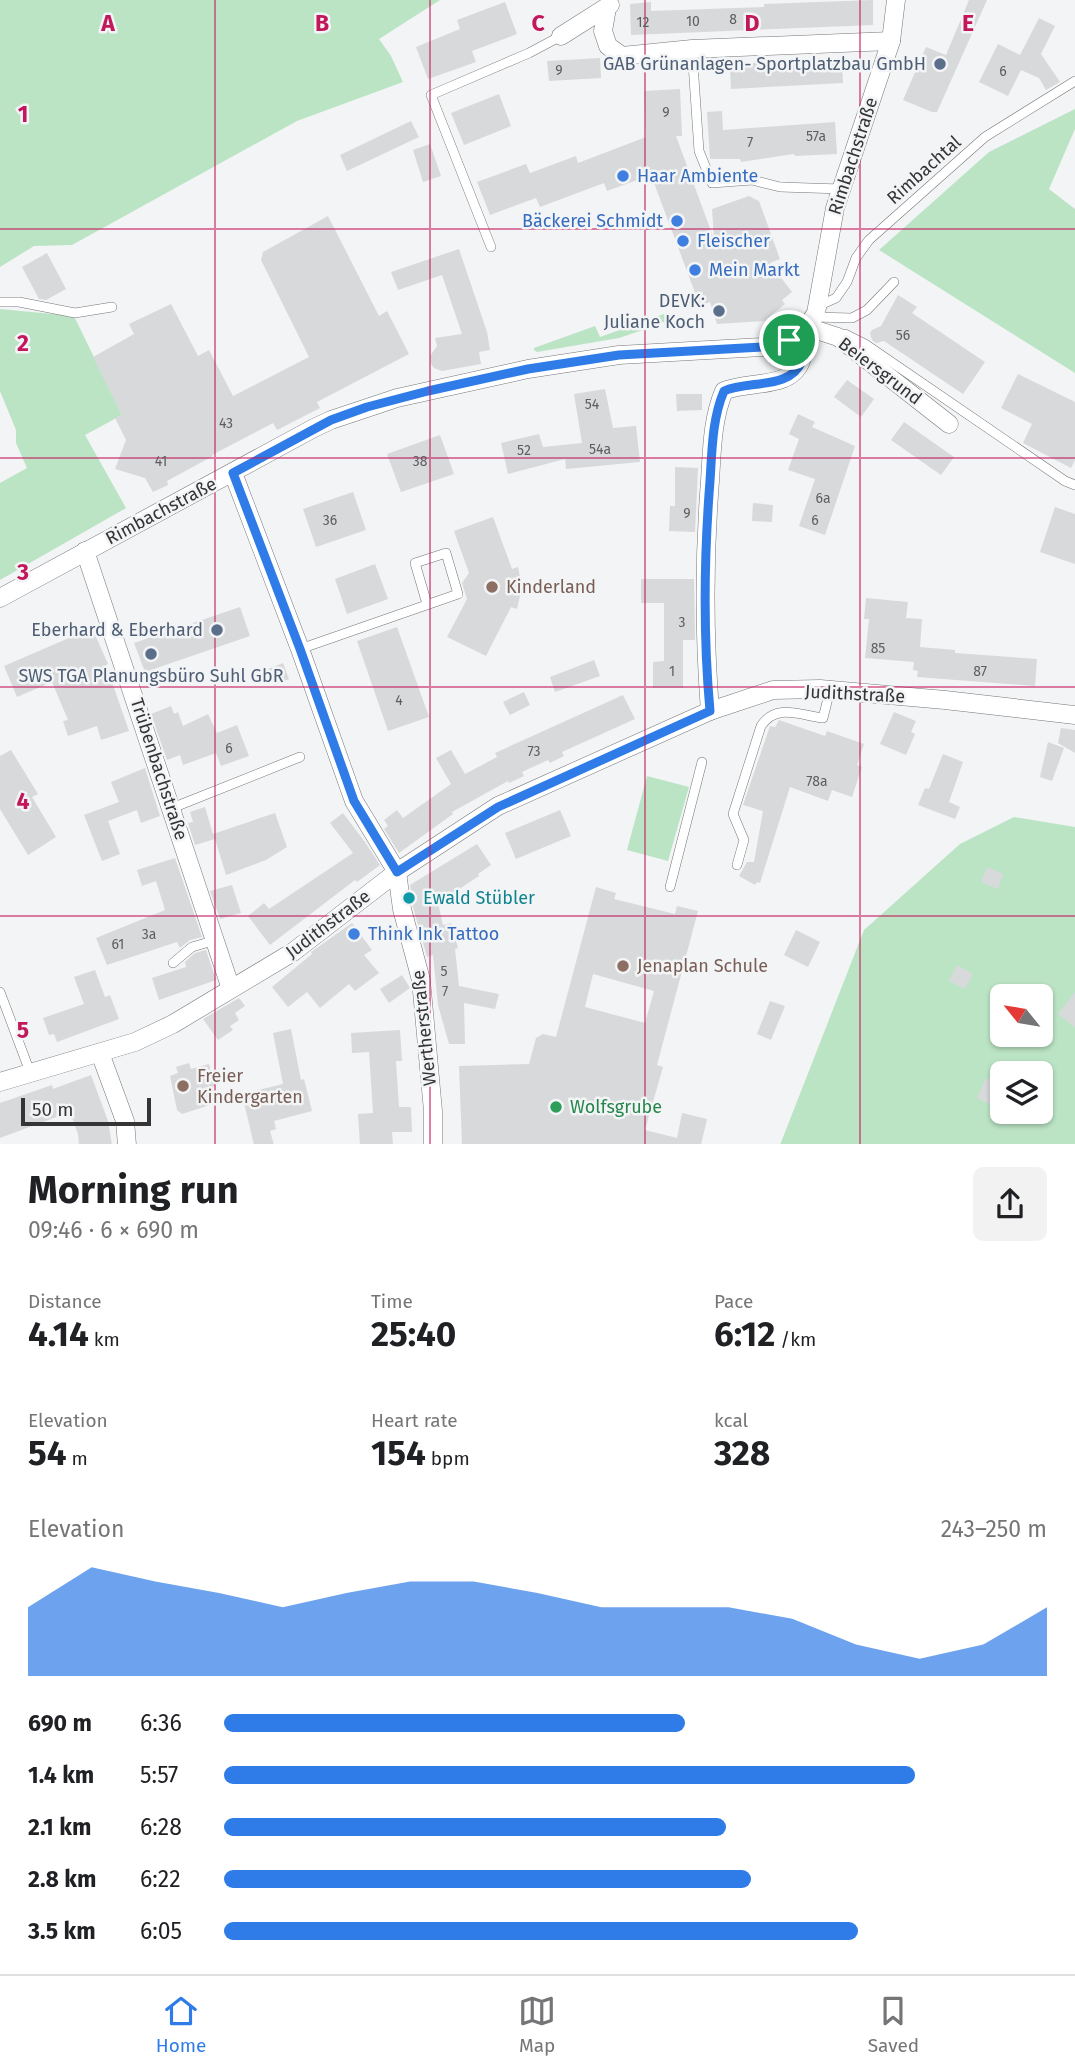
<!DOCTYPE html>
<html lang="en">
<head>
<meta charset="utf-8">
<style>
	:root { --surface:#fff; --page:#f2f2f2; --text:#202124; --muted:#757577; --line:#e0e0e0; --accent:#2f7ce8 }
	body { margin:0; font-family:"Fira Sans",sans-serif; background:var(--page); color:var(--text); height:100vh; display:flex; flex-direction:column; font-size:26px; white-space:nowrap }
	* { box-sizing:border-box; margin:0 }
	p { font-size:23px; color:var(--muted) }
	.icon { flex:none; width:38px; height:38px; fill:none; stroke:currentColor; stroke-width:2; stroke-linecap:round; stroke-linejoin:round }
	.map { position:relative; height:1144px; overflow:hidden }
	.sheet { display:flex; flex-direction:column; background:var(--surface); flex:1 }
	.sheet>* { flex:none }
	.needle { width:46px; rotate:300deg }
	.buttons { position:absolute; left:990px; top:984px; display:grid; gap:14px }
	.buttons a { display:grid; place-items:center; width:63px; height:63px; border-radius:10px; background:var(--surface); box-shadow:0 2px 5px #0004; font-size:35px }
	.scale { position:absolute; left:21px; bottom:18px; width:130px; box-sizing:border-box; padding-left:7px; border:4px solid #353536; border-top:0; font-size:19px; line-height:24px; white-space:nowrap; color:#353536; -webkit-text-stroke:5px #f3f4f6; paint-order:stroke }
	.pin { position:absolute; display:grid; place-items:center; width:60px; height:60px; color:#fff; margin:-30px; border:4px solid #fff; border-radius:50%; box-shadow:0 2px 7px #0007 }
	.round { display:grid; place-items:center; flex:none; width:74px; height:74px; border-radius:10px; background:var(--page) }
	.overview { display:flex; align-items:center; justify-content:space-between; height:119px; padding:0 28px }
	h1 { font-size:38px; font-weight:700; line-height:52px }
	.stats { display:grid; grid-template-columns:repeat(3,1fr); gap:10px; height:119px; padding:7px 28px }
	.stats div { display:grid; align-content:center }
	.stats b { font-size:35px; font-weight:700 }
	.stats small { font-size:19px; font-weight:400 }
	.stats p { font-size:19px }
	.chart { height:196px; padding:14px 28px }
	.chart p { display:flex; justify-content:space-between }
	.chart svg { width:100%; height:126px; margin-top:7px; fill:var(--accent); opacity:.7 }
	ul { padding:0 28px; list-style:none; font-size:23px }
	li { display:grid; grid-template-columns:112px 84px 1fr; align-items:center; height:52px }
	li i { height:18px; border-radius:9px; background:var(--accent) }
	.tabs { display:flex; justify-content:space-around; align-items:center; height:98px; border-top:2px solid var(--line); background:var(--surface); font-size:19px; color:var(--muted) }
	.tabs a { display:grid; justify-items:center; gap:4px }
	.tabs .selected { color:var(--accent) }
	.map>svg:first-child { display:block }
	.green { fill:#bbe4c4; fill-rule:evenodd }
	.building { fill:#d8d9db; fill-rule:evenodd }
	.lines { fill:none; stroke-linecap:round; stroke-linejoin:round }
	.service-casing { stroke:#757678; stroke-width:10 }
	.minor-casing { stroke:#757678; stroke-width:19 }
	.service { stroke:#fff; stroke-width:9 }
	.minor { stroke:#fff; stroke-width:18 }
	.route-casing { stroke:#fff; stroke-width:14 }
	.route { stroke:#2f7ce8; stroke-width:9 }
	.grid { fill:none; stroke:#c2185b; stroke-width:2; stroke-opacity:0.55 }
	.service-dot { fill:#5c6f8a; stroke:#f3f4f6; stroke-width:2.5 }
	.shop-dot { fill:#3f7fe0; stroke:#f3f4f6; stroke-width:2.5 }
	.education-dot { fill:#8d6e63; stroke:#f3f4f6; stroke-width:2.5 }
	.culture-dot { fill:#0f9aa8; stroke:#f3f4f6; stroke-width:2.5 }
	.leisure-dot { fill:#2e9e5b; stroke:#f3f4f6; stroke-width:2.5 }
	.labels { text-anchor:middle; stroke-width:5; stroke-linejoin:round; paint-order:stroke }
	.number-label { font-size:14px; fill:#5e5e5f }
	.service-label { font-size:18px; fill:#4e5e75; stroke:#f3f4f6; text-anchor:end }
	.street-label { font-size:18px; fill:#353536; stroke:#f3f4f6 }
	.shop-label { font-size:18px; fill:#366cbe; stroke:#f3f4f6; text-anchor:start }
	.education-label { font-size:18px; fill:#785e54; stroke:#f3f4f6; text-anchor:start }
	.culture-label { font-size:18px; fill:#0d838f; stroke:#f3f4f6; text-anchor:start }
	.leisure-label { font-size:18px; fill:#27864d; stroke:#f3f4f6; text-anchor:start }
	.grid-label { font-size:23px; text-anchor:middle; font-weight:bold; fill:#c2185b; stroke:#f3f4f6; stroke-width:5; stroke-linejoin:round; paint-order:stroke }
</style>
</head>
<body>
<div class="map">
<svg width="1075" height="1145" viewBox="0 0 1075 1145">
	<rect width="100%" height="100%" fill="#f3f4f6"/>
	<g class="green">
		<path d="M0,0H440L379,39L391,56L403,82L297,121L72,245L34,246L0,267Z"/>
		<path d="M1075,109V129L1049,189L1075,209V373L879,250L989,152Z"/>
		<path d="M0,309L74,316L122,415L85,435L126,508L0,580V483L27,468L16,443V430L0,391Z"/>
		<path d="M664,314L668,319L669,328H665L664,322H652V327L619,338L537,352L534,350V348L595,326L600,337Z"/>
		<path d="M647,776L689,787L668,861L627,850Z"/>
		<path d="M1014,817L1075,827V1144L780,1145L864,930L960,844ZM1003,996H1041V1034H1003ZM1003,1073H1041V1111H1003Z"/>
	</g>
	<g class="building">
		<path d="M873,0V25L631,35L630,4L651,2V11L764,7V4Z"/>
		<path d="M969,0H987L937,112H932L903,100L926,47L946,55Z"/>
		<path d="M505,2L517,34L472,51L476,62L428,79L416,47L460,29L457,20Z"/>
		<path d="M1039,18L1055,26L1041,54L1060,82L1046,90L1039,78L1021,70L1008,96L979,82L998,44L1020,55Z"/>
		<path d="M600,58L601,78L549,81L547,61Z"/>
		<path d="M842,58L843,83L731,89L730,69L735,68V64L782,61V66L810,64V60Z"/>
		<path d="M680,89L682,136H676L714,239L712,209L749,196L759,201L780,259L770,263L792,292L782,300L785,304L764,321L717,324L710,302L700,306L651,175L607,191L604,183L540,207L536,198L490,215L477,182L526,164L530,173L576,156L578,163L646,137L644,91Z"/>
		<path d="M499,94L511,126L464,145L451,113Z"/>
		<path d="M722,111L723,130L835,122L837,154L795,156L794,154L741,162L740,159H710L707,112Z"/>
		<path d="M411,121L419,137L347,171L340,155Z"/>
		<path d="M430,144L441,176L423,182L413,150Z"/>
		<path d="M328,216L379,316L387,311L409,354L317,402L320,408L277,430L273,423L212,455L213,456L167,481L168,485L153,492L145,478L115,469L126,440L115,418L122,415L93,357L134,334L129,324L171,304L198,356L209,350L233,396L309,357L261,260L263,252Z"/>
		<path d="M459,249L487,332L490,350L479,352L481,364L442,371L434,368L431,364L430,356L437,346L435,338L462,334L442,275L398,290L391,272Z"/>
		<path d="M47,253L66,289L46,300L39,299L22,267Z"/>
		<path d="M898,295L917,307L912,313L985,362L963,394L884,341L876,343L872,340L870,333L872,330L881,326Z"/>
		<path d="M1018,374L1075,402V460L1071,468L1023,443L1032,424L1001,408Z"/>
		<path d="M847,380L874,399L861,417L834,397Z"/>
		<path d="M605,389L613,428L636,426L640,462L566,469L565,459L508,474L501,443L539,434L543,447L582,443L574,394Z"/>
		<path d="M676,394H702V410L677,411Z"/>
		<path d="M798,414L815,422L812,427L855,446L825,535L799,526L815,479L788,470L799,439L789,434Z"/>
		<path d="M904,422L954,457L941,475L891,440Z"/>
		<path d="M440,435L454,474L401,492L387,454Z"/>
		<path d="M675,467L698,468L695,532L669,531L670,506H675Z"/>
		<path d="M353,492L366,530L316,547L303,509Z"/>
		<path d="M753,503L773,505L772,522L752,521Z"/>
		<path d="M1055,507L1075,514V564L1040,552Z"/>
		<path d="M493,517L512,569L518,567L522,587L517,609L511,607L486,656L447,637L467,599L462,583L469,573L454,531Z"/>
		<path d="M375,564L388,599L347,614L335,579Z"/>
		<path d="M641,579H694L695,640H683V688H653V662L664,661V603H641Z"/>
		<path d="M866,598L908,602L906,618L922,619L920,647L955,650V653L1037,659L1035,686L917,677L918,671L913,670L914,662L865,658L869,619H864Z"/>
		<path d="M240,607L250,636L145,672L134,643Z"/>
		<path d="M397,627L429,717L388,731L357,641Z"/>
		<path d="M92,628L108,664L106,665L129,731L101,740L97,726L68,736L63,721L68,720L52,682L17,697L4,666Z"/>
		<path d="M594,660L600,676L555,692L550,677Z"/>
		<path d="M283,663L289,679L275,685L268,669Z"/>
		<path d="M524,692L530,705L510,715L503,702Z"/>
		<path d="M623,695L635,719L562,752L564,756L550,763L548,760L522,772L524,776L509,783L508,781L452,812L453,814L399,853L384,829L388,826L384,820L397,810L403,818L451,784L436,758L451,750L465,774L497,757L495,753Z"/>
		<path d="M171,706L174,714L178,712L183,726L208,714L217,733L237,725L249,756L221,766L216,753L183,765L180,755L167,760L151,714Z"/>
		<path d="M894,712L916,721L911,732L915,734L906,755L880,744Z"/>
		<path d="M779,720L825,736L827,731L864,744L857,765L862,767L852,797L832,790L828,801L790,787L760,883L757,882L755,885L739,876L747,862H754L763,811L743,805L770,726L775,727Z"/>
		<path d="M1061,728L1075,730V753L1058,743Z"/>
		<path d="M1048,742L1064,748L1052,781L1040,777Z"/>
		<path d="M11,750L38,794L32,797L56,837L28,855L0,809V756Z"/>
		<path d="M943,754L963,762L949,802L960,807L955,819L918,805L925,788L929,789Z"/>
		<path d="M145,768L160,816L141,823L137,810L108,821L120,854L102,861L84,815L119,802L111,782Z"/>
		<path d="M205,807L213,834L275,813L287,847L266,860L226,875L215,839L195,845L188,823L193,822L190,812Z"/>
		<path d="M560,810L571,836L516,859L505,833Z"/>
		<path d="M343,813L365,842L380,865L357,882L355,880L270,945L248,916L264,903L269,909L353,853L330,823Z"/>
		<path d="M477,844L491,865L478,874L479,876L438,903L443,925L451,923L458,948L455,949L459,986L499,994L495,1009L464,1003L465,1044H449L438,1005L433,955L427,957L413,907L410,885Z"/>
		<path d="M175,858L202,937L190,940L180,948L177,942L107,965L96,938L165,910L156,881L142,886L137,870Z"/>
		<path d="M987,867L1003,874L998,889L981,882Z"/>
		<path d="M232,885L241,913L220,919L210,891Z"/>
		<path d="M596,887L616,893L614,899L675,914L677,906L698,911L657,1065L663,1067L645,1130L677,1138L682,1113L707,1119L701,1145H462L459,1066L529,1064L536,1038L543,1034L556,1037ZM593,974L654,991L645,1023L585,1007Z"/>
		<path d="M352,923L372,950L364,955L379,973L355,991L349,984L320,1008L307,992L288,1007L272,987L312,954L311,952Z"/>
		<path d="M796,930L820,942L808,967L784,955Z"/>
		<path d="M206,950L216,980L159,1000L152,978L186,967L185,962L195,953Z"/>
		<path d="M957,965L973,974L965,989L949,981Z"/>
		<path d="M95,970L105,997L110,995L119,1019L57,1042L54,1034L49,1035L43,1018L84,1004L74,977Z"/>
		<path d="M402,975L410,988L389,1003L380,989Z"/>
		<path d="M1075,992V1027L1058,1014Z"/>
		<path d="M239,998L245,1006L235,1013L239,1020L230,1026L233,1030L218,1040L203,1019Z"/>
		<path d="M770,1001L785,1006L771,1040L757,1034Z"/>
		<path d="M291,1029L301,1080L304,1079L312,1111L274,1121L276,1129L270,1131L274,1145H254L242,1094L283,1084L273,1033Z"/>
		<path d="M400,1030L402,1061H396L399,1107H411L412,1132H392L393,1145H360L358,1114L373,1113L369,1052L352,1053L351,1033Z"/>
		<path d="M189,1063L191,1069L209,1064L215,1086L205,1089L210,1105L182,1114L177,1110L170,1076L178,1073L176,1067Z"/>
		<path d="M91,1075L108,1121L112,1145H79L78,1134L70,1112L0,1138V1103L52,1085L53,1089Z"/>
		<path d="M986,1078L1000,1084L991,1105L977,1098Z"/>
	</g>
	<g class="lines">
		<g class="service-casing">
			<g id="service">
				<path d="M692,49L699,151L712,183L752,180L780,187L841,189"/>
				<path d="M491,247L431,95L529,53L561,36"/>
				<path d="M0,302H19L75,313L112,307"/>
				<path d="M818,306L836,298L847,282L856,258L869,240L985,137L1075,81"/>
				<path d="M813,317L852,318L867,310L894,282"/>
				<path d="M845,334L865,344L1065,481L1075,485"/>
				<path d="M300,649L458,594L446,553L415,563L427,604"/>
				<path d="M172,808L300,757"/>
				<path d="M737,865L744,840L733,814L761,726C776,703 799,715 823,718L830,690"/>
				<path d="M670,887L702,762"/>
				<path d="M173,963L192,947L216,940"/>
				<path d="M0,992L30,1072"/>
			</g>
		</g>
		<g class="minor-casing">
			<g id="minor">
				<path d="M607,8L603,31L608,46L622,56L692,49L891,41"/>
				<path d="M561,36L610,5"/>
				<path d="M807,327L838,337L949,424"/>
				<path d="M233,473L300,649L354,801L397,872L402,909L421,980L433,1111V1145"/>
				<path d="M85,551L231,989"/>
				<path d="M0,598L314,428L331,420L397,398L528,369L619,355L762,347L789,340L807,327L816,313L835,208L891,41L896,0"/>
				<path d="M710,711C704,634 704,557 710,481C712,451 712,419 724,391C749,380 790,390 801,361L789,340"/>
				<path d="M100,1053L125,1121L127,1145"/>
				<path d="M0,1082L135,1042L173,1024L293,952L397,872L498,806L710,711L773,690L820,689L945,700L1075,715"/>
			</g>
		</g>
		<use href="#service" class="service"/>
		<use href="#minor" class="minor"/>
	</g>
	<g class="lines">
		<g class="route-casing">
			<path id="route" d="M789,340L802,361C790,390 749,380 724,391C712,419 712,451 710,481C704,557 703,634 710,711L498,807L397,872L354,801L300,649L233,473L331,420L367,407L428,391L528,369L619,355L762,347Z"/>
		</g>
		<use href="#route" class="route"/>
	</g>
	<path class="grid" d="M215,0V1145M430,0V1145M645,0V1145M860,0V1145M0,229H1075M0,458H1075M0,687H1075M0,916H1075"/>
	<g class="service-dot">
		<circle cx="940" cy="64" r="7"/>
		<circle cx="719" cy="311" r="7"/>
		<circle cx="217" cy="630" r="7"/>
		<circle cx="151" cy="654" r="7"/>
	</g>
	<g class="shop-dot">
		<circle cx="623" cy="176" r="7"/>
		<circle cx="677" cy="221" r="7"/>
		<circle cx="683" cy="241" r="7"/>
		<circle cx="695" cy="270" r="7"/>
		<circle cx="354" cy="934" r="7"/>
	</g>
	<g class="education-dot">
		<circle cx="492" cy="587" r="7"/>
		<circle cx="623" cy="966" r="7"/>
		<circle cx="183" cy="1086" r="7"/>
	</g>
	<circle class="culture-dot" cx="409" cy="898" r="7"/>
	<circle class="leisure-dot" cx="556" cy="1107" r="7"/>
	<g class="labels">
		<g class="number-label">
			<text x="733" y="24">8</text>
			<text x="693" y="26">10</text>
			<text x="643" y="27">12</text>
			<text x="559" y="75">9</text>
			<text x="1003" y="76">6</text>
			<text x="666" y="117">9</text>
			<text x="816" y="141">57a</text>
			<text x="750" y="147">7</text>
			<text x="903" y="340">56</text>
			<text x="592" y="409">54</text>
			<text x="226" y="428">43</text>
			<text x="600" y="454">54a</text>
			<text x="524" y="455">52</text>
			<text x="161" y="466">41</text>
			<text x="420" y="466">38</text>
			<text x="823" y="503">6a</text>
			<text x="687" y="518">9</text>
			<text x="330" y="525">36</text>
			<text x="815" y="525">6</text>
			<text x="682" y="627">3</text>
			<text x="878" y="653">85</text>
			<text x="672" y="676">1</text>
			<text x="980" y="676">87</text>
			<text x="399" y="705">4</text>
			<text x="229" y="753">6</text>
			<text x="534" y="756">73</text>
			<text x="817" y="786">78a</text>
			<text x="149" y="939">3a</text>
			<text x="118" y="949">61</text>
			<text x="444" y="976">5</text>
			<text x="445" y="996">7</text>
		</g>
		<g class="service-label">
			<text x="926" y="70">GAB Grünanlagen- Sportplatzbau GmbH</text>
			<text x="705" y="307">DEVK:<tspan x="705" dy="21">Juliane Koch</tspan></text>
			<text x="203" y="636">Eberhard &amp; Eberhard</text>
			<text x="151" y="682" text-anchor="middle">SWS TGA Planungsbüro Suhl GbR</text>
		</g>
		<g class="street-label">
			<text transform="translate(853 156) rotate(-72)" y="6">Rimbachstraße</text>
			<text transform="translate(924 170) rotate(-42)" y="6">Rimbachtal</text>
			<text transform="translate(880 371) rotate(37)" y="6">Beiersgrund</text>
			<text transform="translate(161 511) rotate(-28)" y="6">Rimbachstraße</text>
			<text transform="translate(855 694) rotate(3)" y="6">Judithstraße</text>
			<text transform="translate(159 769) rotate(72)" y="6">Trübenbachstraße</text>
			<text transform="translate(328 924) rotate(-37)" y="6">Judithstraße</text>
			<text transform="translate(424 1028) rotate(-96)" y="6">Wertherstraße</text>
		</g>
		<g class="shop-label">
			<text x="637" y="182">Haar Ambiente</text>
			<text x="663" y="227" text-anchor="end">Bäckerei Schmidt</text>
			<text x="697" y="247">Fleischer</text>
			<text x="709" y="276">Mein Markt</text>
			<text x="368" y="940">Think Ink Tattoo</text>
		</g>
		<g class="education-label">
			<text x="506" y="593">Kinderland</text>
			<text x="637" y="972">Jenaplan Schule</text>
			<text x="197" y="1082">Freier<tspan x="197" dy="21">Kindergarten</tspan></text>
		</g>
		<g class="culture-label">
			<text x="423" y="904">Ewald Stübler</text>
		</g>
		<g class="leisure-label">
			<text x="570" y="1113">Wolfsgrube</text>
		</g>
	</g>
	<g class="grid-label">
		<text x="108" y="31">A</text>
		<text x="322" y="31">B</text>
		<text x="538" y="31">C</text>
		<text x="752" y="31">D</text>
		<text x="968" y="31">E</text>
		<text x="23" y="122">1</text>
		<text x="23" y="351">2</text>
		<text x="23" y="580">3</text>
		<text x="23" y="809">4</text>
		<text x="23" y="1038">5</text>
	</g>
</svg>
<div class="buttons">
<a><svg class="needle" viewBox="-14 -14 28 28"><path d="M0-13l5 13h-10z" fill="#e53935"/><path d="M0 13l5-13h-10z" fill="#757577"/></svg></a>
<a><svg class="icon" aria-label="layers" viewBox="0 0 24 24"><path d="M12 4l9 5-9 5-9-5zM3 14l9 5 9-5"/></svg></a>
</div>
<div class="scale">50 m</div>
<div class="pin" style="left:789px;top:340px;background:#1e9e55"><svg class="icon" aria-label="arrive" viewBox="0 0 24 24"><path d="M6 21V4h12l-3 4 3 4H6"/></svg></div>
</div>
<section class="sheet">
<div class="overview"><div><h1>Morning run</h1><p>09:46 · 6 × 690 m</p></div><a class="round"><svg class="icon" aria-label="share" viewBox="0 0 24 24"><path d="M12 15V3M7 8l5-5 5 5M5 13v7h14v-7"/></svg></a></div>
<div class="stats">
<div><p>Distance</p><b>4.14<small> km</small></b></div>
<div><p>Time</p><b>25:40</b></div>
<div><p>Pace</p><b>6:12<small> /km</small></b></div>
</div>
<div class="stats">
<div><p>Elevation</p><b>54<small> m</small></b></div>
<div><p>Heart rate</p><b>154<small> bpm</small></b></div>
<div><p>kcal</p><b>328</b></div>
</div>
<div class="chart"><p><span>Elevation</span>243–250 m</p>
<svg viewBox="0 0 160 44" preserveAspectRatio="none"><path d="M0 44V20L10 6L20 11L30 15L40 20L50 15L60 11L70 11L80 15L90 20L100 20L110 20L120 24L130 33L140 38L150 33L160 20V44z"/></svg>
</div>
<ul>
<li><b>690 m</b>6:36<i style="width:56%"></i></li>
<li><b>1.4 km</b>5:57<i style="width:84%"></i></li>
<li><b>2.1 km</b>6:28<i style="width:61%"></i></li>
<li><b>2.8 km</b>6:22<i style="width:64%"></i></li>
<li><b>3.5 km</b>6:05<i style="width:77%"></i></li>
</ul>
</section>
<nav class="tabs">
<a class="selected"><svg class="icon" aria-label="home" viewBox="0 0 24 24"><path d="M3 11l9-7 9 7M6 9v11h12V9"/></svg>Home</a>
<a><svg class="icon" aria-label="map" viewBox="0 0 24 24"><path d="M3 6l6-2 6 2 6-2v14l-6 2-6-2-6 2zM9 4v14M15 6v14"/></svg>Map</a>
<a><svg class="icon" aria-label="saved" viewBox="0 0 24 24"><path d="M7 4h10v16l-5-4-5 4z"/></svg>Saved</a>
</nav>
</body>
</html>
